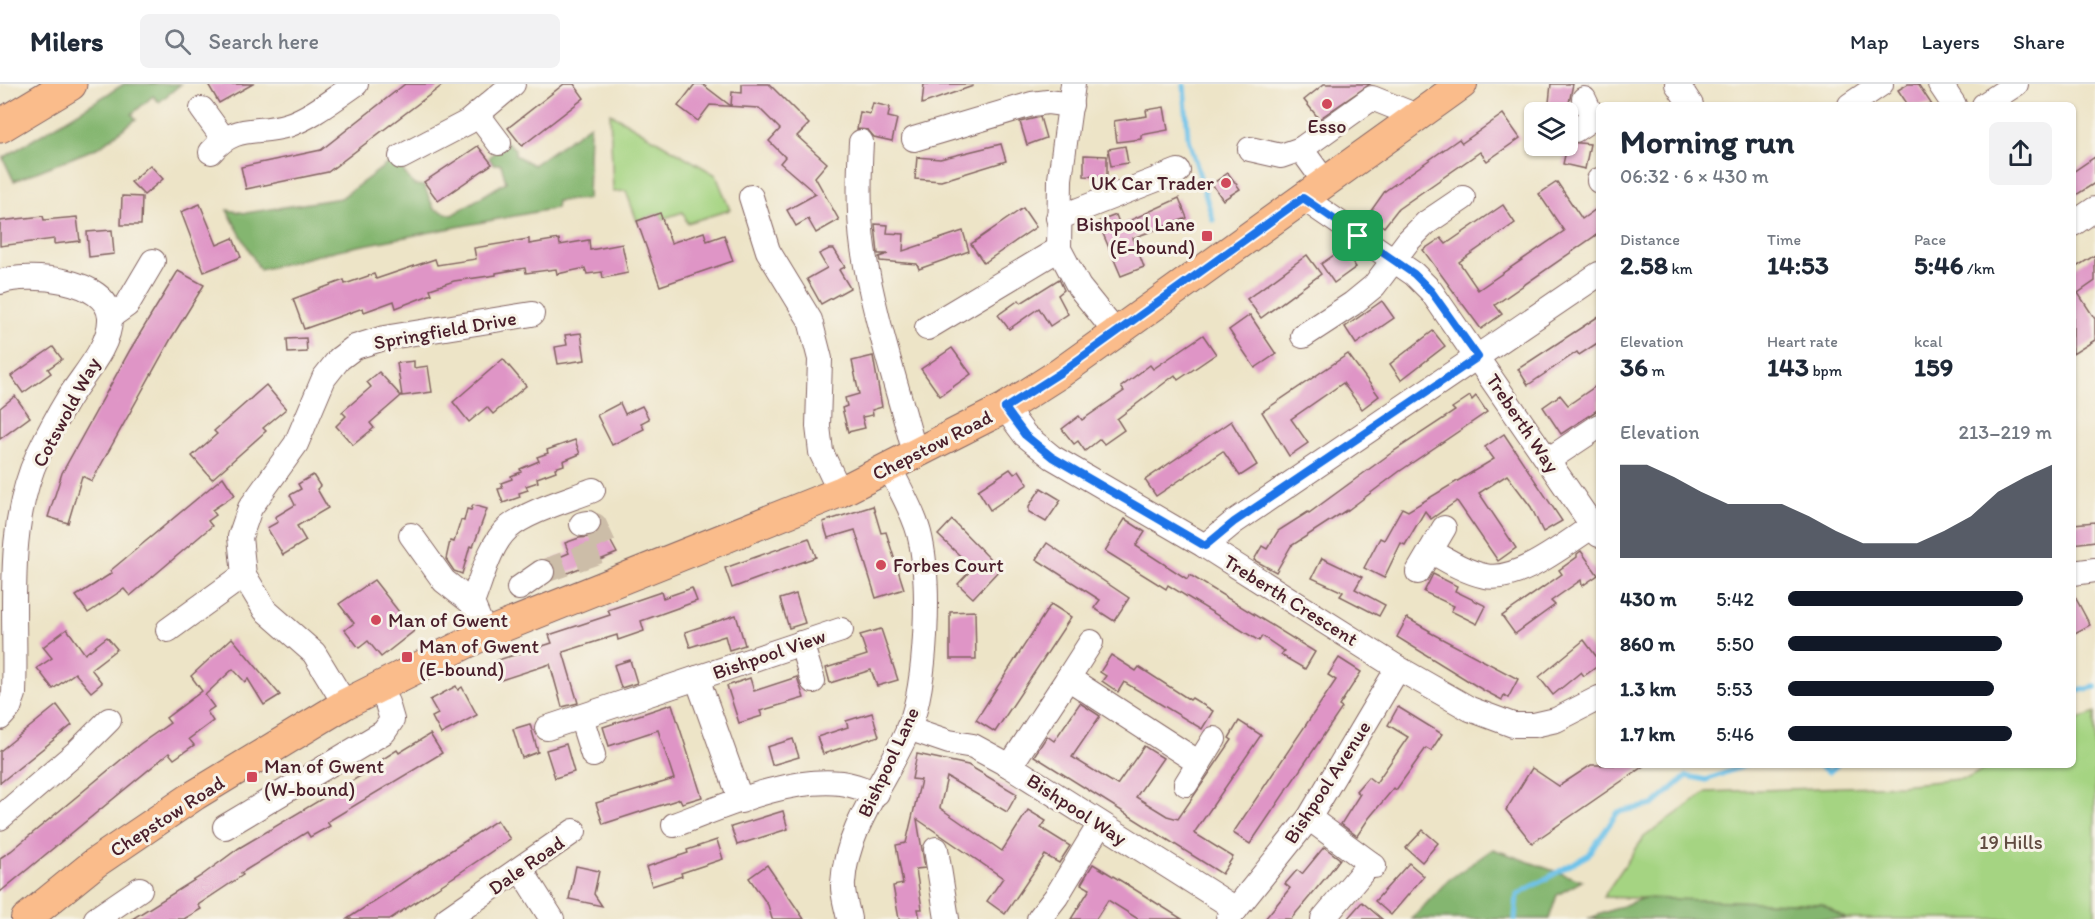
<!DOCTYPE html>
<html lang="en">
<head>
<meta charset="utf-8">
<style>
	:root { --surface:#fff; --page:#f2f2f3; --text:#1f2937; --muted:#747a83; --line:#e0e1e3; --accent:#111827 }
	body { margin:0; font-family:Itim,sans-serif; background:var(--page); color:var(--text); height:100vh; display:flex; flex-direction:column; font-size:22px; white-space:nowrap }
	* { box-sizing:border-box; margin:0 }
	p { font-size:20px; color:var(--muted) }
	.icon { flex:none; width:33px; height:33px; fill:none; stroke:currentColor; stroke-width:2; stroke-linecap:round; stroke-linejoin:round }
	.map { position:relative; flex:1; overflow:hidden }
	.side { position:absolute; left:1596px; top:18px; width:480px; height:666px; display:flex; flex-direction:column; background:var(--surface); border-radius:9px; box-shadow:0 2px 4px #0004 }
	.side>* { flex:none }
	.tools { position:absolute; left:1524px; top:18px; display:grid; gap:12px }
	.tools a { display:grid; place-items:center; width:54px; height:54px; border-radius:9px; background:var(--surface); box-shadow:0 2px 4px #0004; font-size:30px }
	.pin { position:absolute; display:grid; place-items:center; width:51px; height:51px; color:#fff; margin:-26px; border-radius:12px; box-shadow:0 3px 9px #0006 }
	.round { display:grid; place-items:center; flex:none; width:63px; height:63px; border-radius:9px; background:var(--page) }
	.summary { display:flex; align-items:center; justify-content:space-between; height:102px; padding:0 24px }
	h1 { font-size:33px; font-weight:800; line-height:45px }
	.metrics { display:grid; grid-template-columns:repeat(3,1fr); gap:9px; height:102px; padding:6px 24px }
	.metrics div { display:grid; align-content:center }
	.metrics b { font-size:26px; font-weight:800 }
	.metrics small { font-size:16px; font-weight:400 }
	.metrics p { font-size:16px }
	.chart { height:168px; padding:12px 24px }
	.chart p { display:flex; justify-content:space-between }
	.chart svg { width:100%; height:108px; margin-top:6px; fill:var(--accent); opacity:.7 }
	ul { padding:0 24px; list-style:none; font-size:20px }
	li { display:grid; grid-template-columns:96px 72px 1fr; align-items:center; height:45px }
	li i { height:15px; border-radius:8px; background:var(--accent) }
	header { display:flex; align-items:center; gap:36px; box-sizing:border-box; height:84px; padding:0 30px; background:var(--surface); border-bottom:2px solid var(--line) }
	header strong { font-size:28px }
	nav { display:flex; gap:33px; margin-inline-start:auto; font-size:21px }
	.search { width:420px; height:54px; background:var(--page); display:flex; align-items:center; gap:15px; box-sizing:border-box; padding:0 21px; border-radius:9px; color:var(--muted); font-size:22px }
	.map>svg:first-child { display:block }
	.green { fill:#a5d482; stroke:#787a56; stroke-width:1.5 }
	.forest { fill:#84b670; stroke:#676a4e; stroke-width:1.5 }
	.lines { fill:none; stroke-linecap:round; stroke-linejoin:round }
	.stream { stroke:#6dc2ea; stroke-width:5 }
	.building { fill:#df95c6 }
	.minor-tunnel { stroke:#ccbda8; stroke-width:24; stroke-dasharray:24 12; stroke-linecap:butt }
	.minor-casing { stroke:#836462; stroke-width:26 }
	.major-casing { stroke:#836462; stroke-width:32 }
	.highway-casing { stroke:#836462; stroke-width:35 }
	.minor { stroke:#fff; stroke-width:24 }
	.major { stroke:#fabc8b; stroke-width:30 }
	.highway { stroke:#fabc8b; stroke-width:33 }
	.route-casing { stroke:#fff; stroke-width:12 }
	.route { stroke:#1a73e8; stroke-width:8 }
	.poi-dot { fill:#d1495b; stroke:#f7f3e8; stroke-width:2 }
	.labels { text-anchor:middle; stroke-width:6; stroke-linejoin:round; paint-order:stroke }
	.poi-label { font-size:20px; fill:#4a1f2b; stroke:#f7f3e8; text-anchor:start }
	.street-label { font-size:20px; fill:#4a1f2b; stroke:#f7f3e8 }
	.park-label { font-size:20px; fill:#614c41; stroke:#f7f3e8 }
</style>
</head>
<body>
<header>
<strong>Milers</strong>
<div class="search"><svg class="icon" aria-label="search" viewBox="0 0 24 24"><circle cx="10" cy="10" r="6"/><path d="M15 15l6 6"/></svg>Search here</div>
<nav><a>Map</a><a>Layers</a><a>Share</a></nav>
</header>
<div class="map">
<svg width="2095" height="835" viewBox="0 0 2095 835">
	<rect width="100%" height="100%" fill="#f7f3e8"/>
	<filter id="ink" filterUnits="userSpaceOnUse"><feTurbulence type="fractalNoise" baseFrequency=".0167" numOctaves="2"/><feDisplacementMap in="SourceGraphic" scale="12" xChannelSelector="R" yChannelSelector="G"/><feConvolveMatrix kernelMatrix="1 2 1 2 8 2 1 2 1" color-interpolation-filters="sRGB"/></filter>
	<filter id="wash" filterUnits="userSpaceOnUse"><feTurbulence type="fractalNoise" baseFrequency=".008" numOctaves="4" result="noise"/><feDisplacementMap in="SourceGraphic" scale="24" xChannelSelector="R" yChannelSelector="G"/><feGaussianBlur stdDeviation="1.35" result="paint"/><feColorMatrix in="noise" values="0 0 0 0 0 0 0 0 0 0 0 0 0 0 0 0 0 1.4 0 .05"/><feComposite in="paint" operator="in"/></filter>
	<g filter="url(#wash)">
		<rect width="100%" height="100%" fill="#ede4c7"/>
		<g class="green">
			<path d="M610,29L716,91L730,126L687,139L683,128L662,135L660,129L637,137L626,107L613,108Z"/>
			<path d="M2095,629V835H1846L1822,820L1603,813L1644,753L1707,708L1901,701L1968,694L1991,681H2073V638Z"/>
		</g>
		<g class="forest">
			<path d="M124,0H181L159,18L153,12L132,30L136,35L99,63L14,97L3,74Z"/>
			<path d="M590,41L588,115L557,117L556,124L338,166L260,186L227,126L246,129L341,114L394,75L414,101L424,102L434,125L452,131L506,98L501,80H493L489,73L507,58L515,65V71L533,81Z"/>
			<path d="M1493,765L1582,797L1557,811L1549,835H1412L1447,797Z"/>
			<path d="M1643,814L1822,820L1846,835H1588Z"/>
		</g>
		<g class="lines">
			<g class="stream">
				<path d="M1184,2L1188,52L1213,136"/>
				<path d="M2073,608L2095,603"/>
				<path d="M1818,681L1829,688L1837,681"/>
				<path d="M1515,835L1517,811L1588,771L1618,728L1653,721L1687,692L1706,696L1746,681"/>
			</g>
		</g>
		<g id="blocks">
			<g class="building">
				<path d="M208,0H253L219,19Z"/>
				<path d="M405,0H444L328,88L246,105L241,83L321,66Z"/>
				<path d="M564,0H574L584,14L522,62L508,44Z"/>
				<path d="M695,0H702L731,22L732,8L742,9V0H769L809,40L797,52L827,79L815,93L839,136L816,149L808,135L796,142L787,126L816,110L780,79L785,73L769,57L780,45L759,24L710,21L698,37L678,22Z"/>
				<path d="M924,0H972L973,2L922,20Z"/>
				<path d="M1324,0H1370L1319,35L1304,16Z"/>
				<path d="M1551,0H1573L1567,28H1548Z"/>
				<path d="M1908,0H1918L1932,21H1908L1898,6Z"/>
				<path d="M873,19L890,23L888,33L897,35L892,57L874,53L868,46L857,45L860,28L870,30Z"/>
				<path d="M1164,23L1168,46L1141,51V55L1117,58L1114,37L1147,32L1146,26Z"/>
				<path d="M1503,30L1520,54L1487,77L1480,68L1398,125L1384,143L1368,131L1385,107L1459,55L1462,59Z"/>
				<path d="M1040,33L1046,54L1027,61L1020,38Z"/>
				<path d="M1568,58L1590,60L1585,85L1563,80Z"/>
				<path d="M1001,60L1006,77L941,97L915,95L917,73L940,75Z"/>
				<path d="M478,62L492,80L438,117L424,98Z"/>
				<path d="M1125,62L1128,79L1111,82L1108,65Z"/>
				<path d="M1084,71L1107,72V93L1084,92Z"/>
				<path d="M2095,73V99L2073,113V88Z"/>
				<path d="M150,81L163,95L144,111L131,98Z"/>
				<path d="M1228,89L1240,105L1223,116L1212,100Z"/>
				<path d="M1557,98L1582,135L1599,123V149L1495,221L1502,230L1481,245L1423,166L1441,154L1446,160L1503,121L1515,139L1459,178L1478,206L1564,147L1539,110Z"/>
				<path d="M122,112L142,113L141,141H121Z"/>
				<path d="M1179,114L1187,134L1133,154L1144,183L1121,192L1098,138L1116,131L1120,141Z"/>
				<path d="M200,120L217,161L233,154L241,173L204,188L181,128Z"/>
				<path d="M1023,124L1036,143L984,179L971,160Z"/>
				<path d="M660,129L671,159L704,148L707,157L724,151L733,177L660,202L637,137Z"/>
				<path d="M43,132L44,136L77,133L80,157L54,160V155L0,162V137Z"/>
				<path d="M875,140L888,141L887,149L904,150L903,167L963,147L969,167L919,185L917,180L880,177L879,173L888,170H878Z"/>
				<path d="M112,146L114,170L89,173L87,148Z"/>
				<path d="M529,155V160L559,155L560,161L589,156L590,166L622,160L628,189L603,194L602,188L587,190L585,184L557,190L556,185L526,189L525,184L496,189V191L454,197L430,205L432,210L396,224L394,217L364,228L363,224L304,245L293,215L344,196L345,200L374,190L376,195L435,175L437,181L476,175L474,164Z"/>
				<path d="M829,165H834L845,183L839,186L850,204L821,220L807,195L827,184L819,170Z"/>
				<path d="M1343,165L1356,183L1334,199L1321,180Z"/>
				<path d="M1307,171L1321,190L1261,234L1247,215Z"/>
				<path d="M2095,171V197L2078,209L2095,235V256L2073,270V185Z"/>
				<path d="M178,187L204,201L172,253L92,397L82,392L68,439L48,433L62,389L130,266Z"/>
				<path d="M1059,195L1064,206L1058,211L1068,230L1050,242L1039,224L1009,245L998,231L1019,216L1021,219Z"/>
				<path d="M1382,217L1394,234L1356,260L1345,243Z"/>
				<path d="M1250,231L1276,270L1255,284L1229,246Z"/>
				<path d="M1599,232V258L1579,271L1577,268L1528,301L1518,285Z"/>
				<path d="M1433,247L1445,262L1401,296L1390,280Z"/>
				<path d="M581,249L585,276L558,280L555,263L567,261L565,251Z"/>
				<path d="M1203,251L1216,270L1178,296L1175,291L1117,335L1124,346L1104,360L1100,355L1085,367L1078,357L1074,360L1062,345L1079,332L1082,336L1124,307L1121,303L1150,281L1153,285Z"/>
				<path d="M306,254L307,268L288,269L287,255Z"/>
				<path d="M53,263L62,275L48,285L51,289L23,309L11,292Z"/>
				<path d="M952,264L971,290L940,312L921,285Z"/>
				<path d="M1348,270L1379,312L1362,325L1343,299L1291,335L1308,359L1289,372L1262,328Z"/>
				<path d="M873,272L882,323L872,326L873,331L862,333L865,344L848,348L842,324L847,322L845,314L859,310L852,277Z"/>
				<path d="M503,275L526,302L493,330L487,323L469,338L453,318Z"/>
				<path d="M414,277V284L428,282L432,308L402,312L397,279Z"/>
				<path d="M379,288L401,312L370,339L374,344L353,361L336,342L346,332L342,328L371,303L367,298Z"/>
				<path d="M1599,300V325L1561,350L1543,323L1560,311L1568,321Z"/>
				<path d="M266,301L286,325L263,344L266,347L212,395L192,372L217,350L214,347Z"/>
				<path d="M15,312L30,333L0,355V324Z"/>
				<path d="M1470,312L1472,316L1476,312L1487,328L1400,387L1344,429L1345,427L1291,462L1276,488L1254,476L1262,462L1267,465L1278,447L1308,428L1309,429L1394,367L1455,327L1452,324Z"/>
				<path d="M620,319L625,330L642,322L649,335L641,339L644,345L612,361L597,331Z"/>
				<path d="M1231,337L1257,381L1240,392L1223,367L1156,412L1145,396Z"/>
				<path d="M1504,350L1562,437L1543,448L1531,423L1507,391L1479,409L1516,464L1498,477L1457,417L1431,435L1425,427L1405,461L1401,459L1384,494L1364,484L1380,454L1384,456L1402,424L1408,427L1494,375L1485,363Z"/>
				<path d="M575,356L580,370L563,377L564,381L555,384L556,387L537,394L538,398L526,402L528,406L519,409L520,413L503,419L498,405L503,404L501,399L512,395L511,392L521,388L520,385L539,377L537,373L548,369L547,366Z"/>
				<path d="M1010,385L1014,390L1019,386L1028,400L990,426L978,406Z"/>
				<path d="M313,391L320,402L317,405L328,424L297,442L306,457L283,471L267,444L278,438L275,433L295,421L290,411L301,405L298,400Z"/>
				<path d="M223,393L235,411L212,426L216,431L208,437L212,442L130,512L124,505L88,529L76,512L112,489L110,487L134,467Z"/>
				<path d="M1041,404L1061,416L1046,438L1029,428V422Z"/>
				<path d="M473,421L487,425L473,463L470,462L462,490L454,487L446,475L450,457L454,458L461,436L464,437L467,425L471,426Z"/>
				<path d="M873,422L881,449L886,448L904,505L876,514L855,446L828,454L823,438Z"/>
				<path d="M1125,435L1145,448L1136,462L1187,495L1190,491L1315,568L1305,585L1281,571L1284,567L1262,552L1259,557L1168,501L1166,505L1105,467Z"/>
				<path d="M952,436L1000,485L973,514L958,500L973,484L938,451Z"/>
				<path d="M2095,438V457L2073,460V440Z"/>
				<path d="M603,443L617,469L555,494L556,486L550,477L569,469L565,459L579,454L591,453Z"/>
				<path d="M809,454L816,473L732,504L725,484Z"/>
				<path d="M1047,459L1129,514L1114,537L1094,524L1100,516L1036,475Z"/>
				<path d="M1581,467L1598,491L1582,502L1581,496L1551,517L1555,521L1515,550L1502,532L1562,490L1559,486L1577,473V470Z"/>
				<path d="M1322,474L1362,493L1355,505L1385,521L1379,532L1340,512L1343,508L1312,494Z"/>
				<path d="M1433,490L1457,502L1455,507L1486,522L1477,540L1451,527L1454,522L1424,508Z"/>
				<path d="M374,496L414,547L381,573L368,557L359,564L345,546L354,539L339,520Z"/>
				<path d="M692,504L697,517L641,537L644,547L618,556L617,551L563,568L578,619L562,623L550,580L501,596L495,577L552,559L549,551L610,531L608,526L661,508L663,514Z"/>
				<path d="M2073,509L2090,541L2073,550Z"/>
				<path d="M796,510L805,539L789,544L780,515Z"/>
				<path d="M1051,520L1071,533L995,648L976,636Z"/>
				<path d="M975,527L976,575H950V528Z"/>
				<path d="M736,531L745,561L729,566L725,552L690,563L685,548Z"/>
				<path d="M1407,534L1430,547L1429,548L1518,595L1508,614L1504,611L1502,616L1483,606L1397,553Z"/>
				<path d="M67,545L85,570L107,553L117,565L91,585L102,599L91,608L75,589L53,605L37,584L52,574L43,563Z"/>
				<path d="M881,545L898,596L877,602L871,586L830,599L826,584L867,571L860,551Z"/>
				<path d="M232,554L280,611L264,621L248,595L245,598L233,585L205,611L214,623L207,628L213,637L189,655L194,661L174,675L169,669L0,808V774L11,767L140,660L170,639L166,634L202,607L191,592Z"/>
				<path d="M1584,556L1599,576V581L1584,592L1581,588L1553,611L1539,593Z"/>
				<path d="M1111,571L1136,587L1139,583L1190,616L1192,614L1213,627L1202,645L1124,598L1118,608L1102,597L1106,592L1100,588Z"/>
				<path d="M1339,574L1361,588L1339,622L1342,624L1250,760L1233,749L1336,596L1328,591Z"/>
				<path d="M630,576L637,599L621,604L614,581Z"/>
				<path d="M797,593L804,614L760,627L762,632L739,639L727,602L750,594L754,607Z"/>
				<path d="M456,602L458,606L462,603L477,631L441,650L432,633L438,630L430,616Z"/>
				<path d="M1080,619L1100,632L1072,673L1117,701L1144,662L1163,674L1136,713L1167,732L1178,735L1232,656L1229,654L1239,637L1261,651L1194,749L1233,773L1222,790L1034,672L1047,652L1054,657Z"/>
				<path d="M672,620L702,713L682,719L680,715L603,740L596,719L674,695L658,646L609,662L603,643Z"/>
				<path d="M57,621L72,641L0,699V667Z"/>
				<path d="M1398,623L1442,650L1431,667L1426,664L1396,706L1394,704L1369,734L1357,752L1341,740L1360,710L1356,707L1368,693L1376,699L1408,653L1388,641Z"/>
				<path d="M872,629L879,652L823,670L817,653L848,643L846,637Z"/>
				<path d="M530,640L538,668L522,674L513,645Z"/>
				<path d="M430,650L442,669L327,738L330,742L310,753L307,748L241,789L243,791L198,821L201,825L184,835H132L201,792L239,764L379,681L378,678L397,666L399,669Z"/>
				<path d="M793,655L799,673L772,681L767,663Z"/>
				<path d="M566,660L574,688L555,694L546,666Z"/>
				<path d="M917,670L968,681L1017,710L1007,728L947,693L940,724L1002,767L1028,726L1046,737L1041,744L1070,762L1059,779L1045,771L1005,830L987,817L1003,794L917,735L925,784L916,785L922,825H918L920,835H899L893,802L903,800L896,761L906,759L921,696L912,695Z"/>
				<path d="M1591,681H1645L1532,759L1506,726L1532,684L1559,702Z"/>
				<path d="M783,727L788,745L737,761L731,743Z"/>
				<path d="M497,736L510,755L446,798L390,835H347Z"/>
				<path d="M1423,746L1438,759L1422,778L1406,764Z"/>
				<path d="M717,756L723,775L681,789L682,792L652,802L646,783L688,769L687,766Z"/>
				<path d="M1324,763L1340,775L1327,792L1291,835H1265L1290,804L1285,800L1297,786L1302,790Z"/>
				<path d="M1409,779L1424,792L1391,831L1375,817Z"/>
				<path d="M1093,780L1126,800L1182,835H1138L1108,816L1096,835H1071L1090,805L1081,800Z"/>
				<path d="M767,781L804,835H772L768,821L749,794Z"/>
				<path d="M576,782L599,787L594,810L602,822L569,815Z"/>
				<path d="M1362,818L1382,835H1347Z"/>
			</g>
		</g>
	</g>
	<g filter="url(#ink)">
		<use href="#blocks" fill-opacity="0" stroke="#836462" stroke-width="1.5"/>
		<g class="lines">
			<path class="minor-tunnel" d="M542,488L606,465L595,441L588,439"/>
			<g class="minor-casing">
				<g id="minor">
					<path d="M1073,0L1060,95L1059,165L1079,203L1116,249"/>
					<path d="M1677,0L1691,21"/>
					<path d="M1940,0L1954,21"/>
					<path d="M1850,21L1881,0"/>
					<path d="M1984,21L2016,0"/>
					<path d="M202,25L223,54"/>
					<path d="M478,31L499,59"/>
					<path d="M1575,46L1593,34L1584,15"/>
					<path d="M914,55L1032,20L1048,18L1071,21"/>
					<path d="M861,58C859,93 858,129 863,164C874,234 897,301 915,370"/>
					<path d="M1250,65L1281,72L1301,65"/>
					<path d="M211,68C236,39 256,51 288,41C312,33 335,14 356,0"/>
					<path d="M401,73L468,38L513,0"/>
					<path d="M1599,96V97"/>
					<path d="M1325,98L1301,65L1372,14L1417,32"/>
					<path d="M751,113L768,167L810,236L820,275L818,342L821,368L840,408"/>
					<path d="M1303,114L1414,190L1431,207L1599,451"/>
					<path d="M1058,134L1178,87"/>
					<path d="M2073,140L2095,125"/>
					<path d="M0,198C27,188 108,194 110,234C111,262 82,292 68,315C57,333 47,352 38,371C4,446 17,531 14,610L9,624L0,634"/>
					<path d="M110,233L127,221L153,177"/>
					<path d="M927,244L1059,165"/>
					<path d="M1303,252L1352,220L1374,202L1408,157L1426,139L1463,114"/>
					<path d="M1005,324L1025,351L1052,373L1205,462L1398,584L1470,625L1513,641H1534L1556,636L1599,614"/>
					<path d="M1548,376L1599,342"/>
					<path d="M582,440L588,439"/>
					<path d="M411,451L444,497L472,519"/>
					<path d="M1205,462L1234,438L1599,190"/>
					<path d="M1431,467C1448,477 1466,488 1485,492C1518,499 1566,459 1593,442"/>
					<path d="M1418,488L1444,444"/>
					<path d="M2073,489L2095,486"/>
					<path d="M519,504L542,488"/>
					<path d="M168,546L244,491"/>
					<path d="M485,550L472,519C481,497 489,461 508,444C528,427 568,416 593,406"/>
					<path d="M801,559L813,597"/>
					<path d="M697,594L741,717"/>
					<path d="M1068,594L1091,558"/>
					<path d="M345,620L314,569L265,526L244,491L240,453L250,424L296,360L324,294L339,275L355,263L384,254L532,230"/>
					<path d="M581,633L593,671"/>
					<path d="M547,644L841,546"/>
					<path d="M908,644L949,658L973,662L1010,682L1236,825"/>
					<path d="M1010,682L1068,594L1199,679"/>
					<path d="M1186,700L1214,655"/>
					<path d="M0,734L78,667L109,636"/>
					<path d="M1309,734L1374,782"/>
					<path d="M674,741C723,723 787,693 841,699C852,700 865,706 877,709"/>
					<path d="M225,743L384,648L392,636L387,619L378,603"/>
					<path d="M936,765L947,835"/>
					<path d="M521,786L552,835"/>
					<path d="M96,835L140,805"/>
					<path d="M447,835L574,747"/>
					<path d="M849,835C847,824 842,810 843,799C846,743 888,694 909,644C927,599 931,496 919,449C913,426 898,403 889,382"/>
					<path d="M1039,835L1056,813L1100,740"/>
					<path d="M1228,835L1309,734L1398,584"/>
					<path d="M1323,835L1370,779"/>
				</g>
			</g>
			<g class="major-casing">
				<path id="major" d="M26,835L95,779L195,711L345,620L485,550L840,408L1005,324L1060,289L1462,0"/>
			</g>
			<g class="highway-casing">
				<path id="highway" d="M0,42L70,0"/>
			</g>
			<use href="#minor" class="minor"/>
			<use href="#major" class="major"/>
			<use href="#highway" class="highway"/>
		</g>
	</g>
	<g class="lines" filter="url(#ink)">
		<g class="route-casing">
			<path id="route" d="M1303,114L1414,190L1431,207L1478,273L1234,438L1205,462L1052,373L1025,351L1005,324L1060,289Z"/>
		</g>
		<use href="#route" class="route"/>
	</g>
	<g class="poi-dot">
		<circle cx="1327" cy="20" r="6"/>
		<circle cx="1226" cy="99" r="6"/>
		<rect x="1201" y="146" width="12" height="12" rx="3"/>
		<circle cx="881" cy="481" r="6"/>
		<circle cx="376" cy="536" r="6"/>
		<rect x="401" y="567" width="12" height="12" rx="3"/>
		<rect x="246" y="687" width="12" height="12" rx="3"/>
	</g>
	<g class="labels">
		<g class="poi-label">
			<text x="1327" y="49" text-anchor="middle">Esso</text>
			<text x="1214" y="106" text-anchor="end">UK Car Trader</text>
			<text x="1195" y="147" text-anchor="end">Bishpool Lane<tspan x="1195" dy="23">(E-bound)</tspan></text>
			<text x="893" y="488">Forbes Court</text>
			<text x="388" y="543">Man of Gwent</text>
			<text x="419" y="569">Man of Gwent<tspan x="419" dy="23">(E-bound)</tspan></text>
			<text x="264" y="689">Man of Gwent<tspan x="264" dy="23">(W-bound)</tspan></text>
		</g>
		<g class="street-label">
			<text transform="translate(445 246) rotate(-10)" y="7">Springfield Drive</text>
			<text transform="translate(66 328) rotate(-62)" y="7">Cotswold Way</text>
			<text transform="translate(1523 339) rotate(56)" y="7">Treberth Way</text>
			<text transform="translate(932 361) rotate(-27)" y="7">Chepstow Road</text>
			<text transform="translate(1291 516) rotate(32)" y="7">Treberth Crescent</text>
			<text transform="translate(769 570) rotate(-19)" y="7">Bishpool View</text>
			<text transform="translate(888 678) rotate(-65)" y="7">Bishpool Lane</text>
			<text transform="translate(1327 698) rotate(-57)" y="7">Bishpool Avenue</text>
			<text transform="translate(1077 725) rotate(33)" y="7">Bishpool Way</text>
			<text transform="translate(167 732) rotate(-33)" y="7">Chepstow Road</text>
			<text transform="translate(526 781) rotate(-35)" y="7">Dale Road</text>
		</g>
		<g class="park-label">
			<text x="2011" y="765">19 Hills</text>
		</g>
	</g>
</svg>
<div class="tools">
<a><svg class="icon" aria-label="layers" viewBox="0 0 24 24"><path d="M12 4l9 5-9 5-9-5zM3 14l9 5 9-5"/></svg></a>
</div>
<div class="pin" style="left:1358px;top:152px;background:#1e9e55"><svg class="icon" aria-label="arrive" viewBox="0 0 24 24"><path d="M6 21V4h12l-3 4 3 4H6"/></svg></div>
<section class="side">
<div class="summary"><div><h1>Morning run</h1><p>06:32 · 6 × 430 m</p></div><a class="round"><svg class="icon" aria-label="share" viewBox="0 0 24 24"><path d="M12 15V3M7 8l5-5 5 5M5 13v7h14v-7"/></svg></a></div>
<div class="metrics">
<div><p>Distance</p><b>2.58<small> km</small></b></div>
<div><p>Time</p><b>14:53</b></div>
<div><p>Pace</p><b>5:46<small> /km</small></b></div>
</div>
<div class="metrics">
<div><p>Elevation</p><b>36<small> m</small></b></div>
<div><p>Heart rate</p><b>143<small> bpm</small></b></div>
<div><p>kcal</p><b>159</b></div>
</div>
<div class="chart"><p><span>Elevation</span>213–219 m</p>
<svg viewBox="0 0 160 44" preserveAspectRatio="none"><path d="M0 44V6L10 6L20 11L30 17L40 22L50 22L60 22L70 27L80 33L90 38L100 38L110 38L120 33L130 27L140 17L150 11L160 6V44z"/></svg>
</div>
<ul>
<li><b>430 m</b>5:42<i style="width:89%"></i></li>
<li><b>860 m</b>5:50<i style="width:81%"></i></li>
<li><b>1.3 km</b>5:53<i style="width:78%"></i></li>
<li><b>1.7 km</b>5:46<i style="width:85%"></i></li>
</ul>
</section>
</div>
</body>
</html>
